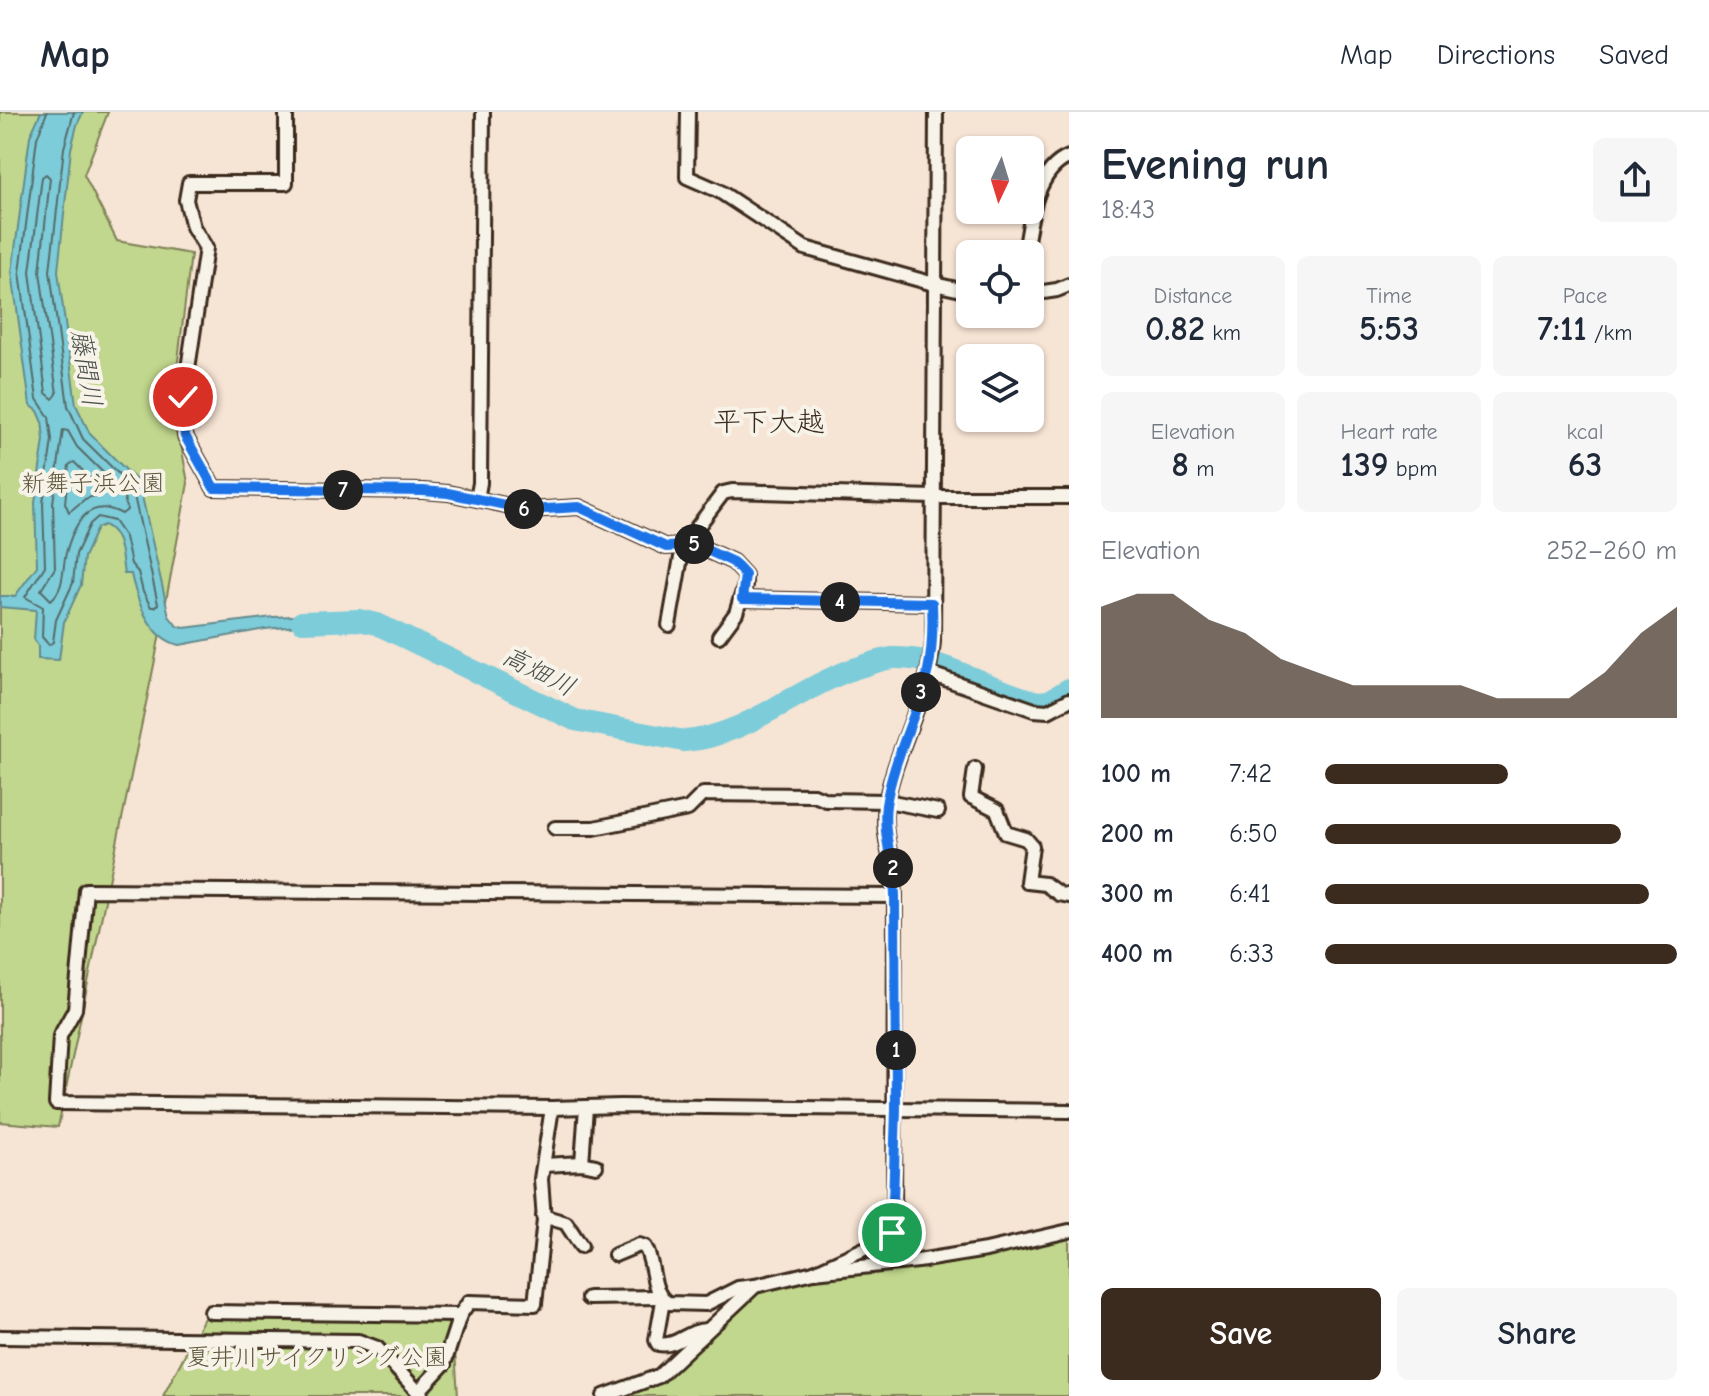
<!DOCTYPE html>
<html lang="en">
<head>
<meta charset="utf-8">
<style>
	:root { --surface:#fff; --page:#f6f6f7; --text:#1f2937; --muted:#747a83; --line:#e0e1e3; --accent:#3b2a1e }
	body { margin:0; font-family:"Comic Neue","Klee One",sans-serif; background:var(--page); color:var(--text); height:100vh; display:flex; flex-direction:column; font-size:30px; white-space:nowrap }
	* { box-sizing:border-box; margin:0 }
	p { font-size:26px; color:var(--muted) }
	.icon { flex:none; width:44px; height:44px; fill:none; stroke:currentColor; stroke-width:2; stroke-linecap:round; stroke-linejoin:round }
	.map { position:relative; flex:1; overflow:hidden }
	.details { display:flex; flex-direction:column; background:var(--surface); width:640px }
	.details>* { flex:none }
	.needle { width:52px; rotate:184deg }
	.controls { position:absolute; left:956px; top:24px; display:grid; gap:16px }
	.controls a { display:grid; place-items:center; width:88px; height:88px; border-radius:12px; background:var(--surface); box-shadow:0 2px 6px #0004; font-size:40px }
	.pin { position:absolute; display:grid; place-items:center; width:68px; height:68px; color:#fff; margin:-34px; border:4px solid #fff; border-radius:50%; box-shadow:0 2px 8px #0007 }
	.km { position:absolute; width:40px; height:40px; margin:-20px; border-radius:50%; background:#222; color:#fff; font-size:22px; line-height:40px; text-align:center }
	.round { display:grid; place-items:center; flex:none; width:84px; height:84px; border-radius:12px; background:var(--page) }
	.head { display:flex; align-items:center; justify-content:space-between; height:136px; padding:0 32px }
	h1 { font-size:44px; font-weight:700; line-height:60px }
	.figures { display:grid; grid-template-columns:repeat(3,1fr); gap:12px; height:136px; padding:8px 32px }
	.figures div { display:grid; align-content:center; border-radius:12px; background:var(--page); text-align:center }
	.figures b { font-size:34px; font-weight:700 }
	.figures small { font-size:22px; font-weight:400 }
	.figures p { font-size:22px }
	.chart { height:224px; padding:16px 32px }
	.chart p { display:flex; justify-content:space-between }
	.chart svg { width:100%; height:144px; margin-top:8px; fill:var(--accent); opacity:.7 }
	.button { display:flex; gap:16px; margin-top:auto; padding:16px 32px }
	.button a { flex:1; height:92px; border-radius:12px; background:var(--accent); color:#fff; font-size:32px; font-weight:700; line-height:92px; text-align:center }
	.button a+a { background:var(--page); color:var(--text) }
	ul { padding:0 32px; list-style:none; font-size:26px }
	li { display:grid; grid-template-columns:128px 96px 1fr; align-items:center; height:60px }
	li i { height:20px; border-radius:10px; background:var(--accent) }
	header { display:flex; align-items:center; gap:48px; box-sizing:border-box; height:112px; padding:0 40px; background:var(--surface); border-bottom:2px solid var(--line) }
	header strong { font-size:38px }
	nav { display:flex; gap:44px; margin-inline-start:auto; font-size:28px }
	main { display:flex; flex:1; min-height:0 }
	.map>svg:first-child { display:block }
	.green { fill:#c1d78d; stroke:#7e8056; stroke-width:2 }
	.water { fill:#7dccd9; stroke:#638b8e; stroke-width:2 }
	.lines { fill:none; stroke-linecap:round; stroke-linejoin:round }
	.shore { stroke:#556b69; stroke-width:2 }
	.river { stroke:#7dccd9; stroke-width:22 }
	.minor-casing { stroke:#3b2a1e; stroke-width:18 }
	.minor { stroke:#f7f3e8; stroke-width:12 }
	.route-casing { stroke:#fff; stroke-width:16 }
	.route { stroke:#1a73e8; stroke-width:10 }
	.labels { text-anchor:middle; stroke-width:8; stroke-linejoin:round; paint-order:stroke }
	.park-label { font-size:24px; fill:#5c553a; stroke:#f7f3e8 }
	.water-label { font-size:26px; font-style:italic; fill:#4c524d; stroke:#f7f3e8 }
	.quarter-label { font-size:28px; fill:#3b2a1e; stroke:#f7f3e8 }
</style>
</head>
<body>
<header>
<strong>Map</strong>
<nav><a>Map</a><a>Directions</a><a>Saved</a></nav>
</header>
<main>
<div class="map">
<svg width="1069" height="1284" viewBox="0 0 1069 1284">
	<rect width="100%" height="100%" fill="#f6e4d4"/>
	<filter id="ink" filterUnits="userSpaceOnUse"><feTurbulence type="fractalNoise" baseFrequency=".0125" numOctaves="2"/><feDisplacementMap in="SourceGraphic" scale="16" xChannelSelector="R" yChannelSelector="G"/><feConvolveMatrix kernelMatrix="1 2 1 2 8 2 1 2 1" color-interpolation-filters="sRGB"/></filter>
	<g filter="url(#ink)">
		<g class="green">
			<path d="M0,0H108L84,63L117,129L191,142L173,289L188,371L155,548L58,1015L0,1010Z"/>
			<path d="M1069,1114V1284H606L648,1270L750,1173L983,1137Z"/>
			<path d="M205,1204L464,1208L455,1239L458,1284H163Z"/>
		</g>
		<path class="water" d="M41,0H83L77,13L71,37L58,159L76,293L90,322L139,371L169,504L177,514L184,516L273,505L330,502L331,511L265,517L180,533C149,527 137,489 131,462H124C121,445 122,421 104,413L97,416L84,445L81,473L64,510L59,548L38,547V534L34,528L36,498L0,495V484H15L37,454L35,391L44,328L42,308L38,299L30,293L12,160L30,24Z"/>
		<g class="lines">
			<g class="shore">
				<path d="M47,0L37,26L20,160L37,287L49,305L52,328L43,391L45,454L25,485L43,495L42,525L49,533L53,530L56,508L73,471L76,442L90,412L98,405L114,409L125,425L131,452L138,460L143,480L151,495H155L158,492L132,375L83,327L68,294L50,159L64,36L74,0"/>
				<path d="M46,62L50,66L40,160L57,282L53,287L46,281L30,160L42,65Z"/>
				<path d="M63,318L68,319L77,335L123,380L127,398L122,402C89,384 74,411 66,441C62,458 65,476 51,488L41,478L55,456L53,391Z"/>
				<path d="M74,350L103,379L100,382L85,387L69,400L65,391L69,353Z"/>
			</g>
			<path class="river" d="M302,510L359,508L377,512L575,608L684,629C747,625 803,571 863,554C872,551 883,547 893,546C944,544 989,579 1038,590L1049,589L1069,577"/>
			<g class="minor-casing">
				<g id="minor">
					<path d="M286,0V71H189L186,88L193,115L206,136L182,297L185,324L214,376L423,379L448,381L529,398L579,395L666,435L683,434L723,381L732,379L933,385H1069"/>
					<path d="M688,0L687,65L719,79L805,136L934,172L970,180"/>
					<path d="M1025,142C1030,110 1035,58 1069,45"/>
					<path d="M1030,182L1057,178L1069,173"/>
					<path d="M477,387L480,371L483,0"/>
					<path d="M687,429L733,450L745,463V473L736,501L719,524"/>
					<path d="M742,487L932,491"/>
					<path d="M669,513L683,434"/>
					<path d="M928,561L1034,598L1048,599L1069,588"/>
					<path d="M975,657L971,685L997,698L1006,721L1026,727L1032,734L1027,770L1045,772L1059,782L1069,784"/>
					<path d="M555,716H594L688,697L703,682L814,683L826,688L887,689L938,699"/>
					<path d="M552,996L56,991L60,924L75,897L86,778L895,784"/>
					<path d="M582,1051L586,995"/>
					<path d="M544,1053L582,1051L596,1054"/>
					<path d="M543,1104L566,1111L581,1134"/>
					<path d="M615,1143L639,1133L645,1135C655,1151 650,1181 668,1191L706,1192L738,1176L755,1174"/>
					<path d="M814,1160L890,1125L894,1114L895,784C895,753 881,723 886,691C896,636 928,586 933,530L936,0"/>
					<path d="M588,1186L660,1185"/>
					<path d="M663,1189L656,1228L658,1232C676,1236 688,1218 706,1218"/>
					<path d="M211,1200L460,1203"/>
					<path d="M0,1225L358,1229L377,1236L422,1284"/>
					<path d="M418,1280L444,1252L460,1203L469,1190L535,1192L544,1108L541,1067L552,996L620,994L1069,999"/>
					<path d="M604,1284L659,1264L755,1174L814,1160L918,1149L986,1138L1069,1119"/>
				</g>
			</g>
			<use href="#minor" class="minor"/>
		</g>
	</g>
	<g class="lines" filter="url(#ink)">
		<g class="route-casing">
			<path id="route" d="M183,285L185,324L214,376L423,379L448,381L529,398L579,395L666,435L683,434L687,429L733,450L745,463L742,487L932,491C933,514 933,536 928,558C917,604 893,647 886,693C882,724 895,753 895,784L896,997L892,1121"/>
		</g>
		<use href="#route" class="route"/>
	</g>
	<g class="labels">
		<g class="park-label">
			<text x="93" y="379">新舞子浜公園</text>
			<text x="317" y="1253">夏井川サイクリング公園</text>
		</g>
		<g class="water-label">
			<text transform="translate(87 256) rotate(81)" y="9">藤間川</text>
			<text transform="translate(539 559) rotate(27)" y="9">高畑川</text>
		</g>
		<g class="quarter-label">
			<text x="769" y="319">平下大越</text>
		</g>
	</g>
</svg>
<div class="controls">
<a><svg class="needle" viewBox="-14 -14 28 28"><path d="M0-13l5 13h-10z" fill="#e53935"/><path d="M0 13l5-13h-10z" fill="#747a83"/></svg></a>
<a><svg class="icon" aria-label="locate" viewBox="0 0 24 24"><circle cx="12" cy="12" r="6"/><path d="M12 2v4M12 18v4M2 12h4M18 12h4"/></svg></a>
<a><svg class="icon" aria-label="layers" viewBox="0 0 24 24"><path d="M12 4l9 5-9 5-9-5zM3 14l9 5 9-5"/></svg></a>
</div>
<div class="pin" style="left:892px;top:1121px;background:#1e9e55"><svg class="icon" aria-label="arrive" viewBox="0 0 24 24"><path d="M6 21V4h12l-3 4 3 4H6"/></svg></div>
<div class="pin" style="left:183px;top:285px;background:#d93025"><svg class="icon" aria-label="check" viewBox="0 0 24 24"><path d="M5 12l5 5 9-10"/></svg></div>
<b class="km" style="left:896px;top:938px">1</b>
<b class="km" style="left:893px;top:756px">2</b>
<b class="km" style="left:921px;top:580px">3</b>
<b class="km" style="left:840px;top:490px">4</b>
<b class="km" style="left:694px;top:432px">5</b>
<b class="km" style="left:524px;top:397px">6</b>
<b class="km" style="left:343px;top:378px">7</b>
</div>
<section class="details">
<div class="head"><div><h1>Evening run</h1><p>18:43</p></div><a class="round"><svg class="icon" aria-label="share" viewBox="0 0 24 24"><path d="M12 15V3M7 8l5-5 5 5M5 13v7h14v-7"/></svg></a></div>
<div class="figures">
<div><p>Distance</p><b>0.82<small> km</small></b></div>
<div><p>Time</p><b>5:53</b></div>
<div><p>Pace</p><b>7:11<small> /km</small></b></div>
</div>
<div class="figures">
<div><p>Elevation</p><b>8<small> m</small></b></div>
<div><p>Heart rate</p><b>139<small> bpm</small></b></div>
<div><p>kcal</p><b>63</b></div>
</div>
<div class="chart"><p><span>Elevation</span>252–260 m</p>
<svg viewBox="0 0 160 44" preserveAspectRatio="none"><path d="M0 44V10L10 6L20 6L30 14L40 18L50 26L60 30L70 34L80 34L90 34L100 34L110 38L120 38L130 38L140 30L150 18L160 10V44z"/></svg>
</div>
<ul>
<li><b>100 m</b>7:42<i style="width:52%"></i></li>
<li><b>200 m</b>6:50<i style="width:84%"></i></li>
<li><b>300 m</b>6:41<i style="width:92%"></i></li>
<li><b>400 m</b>6:33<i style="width:100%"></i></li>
</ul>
<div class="button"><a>Save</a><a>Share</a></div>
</section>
</main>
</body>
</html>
